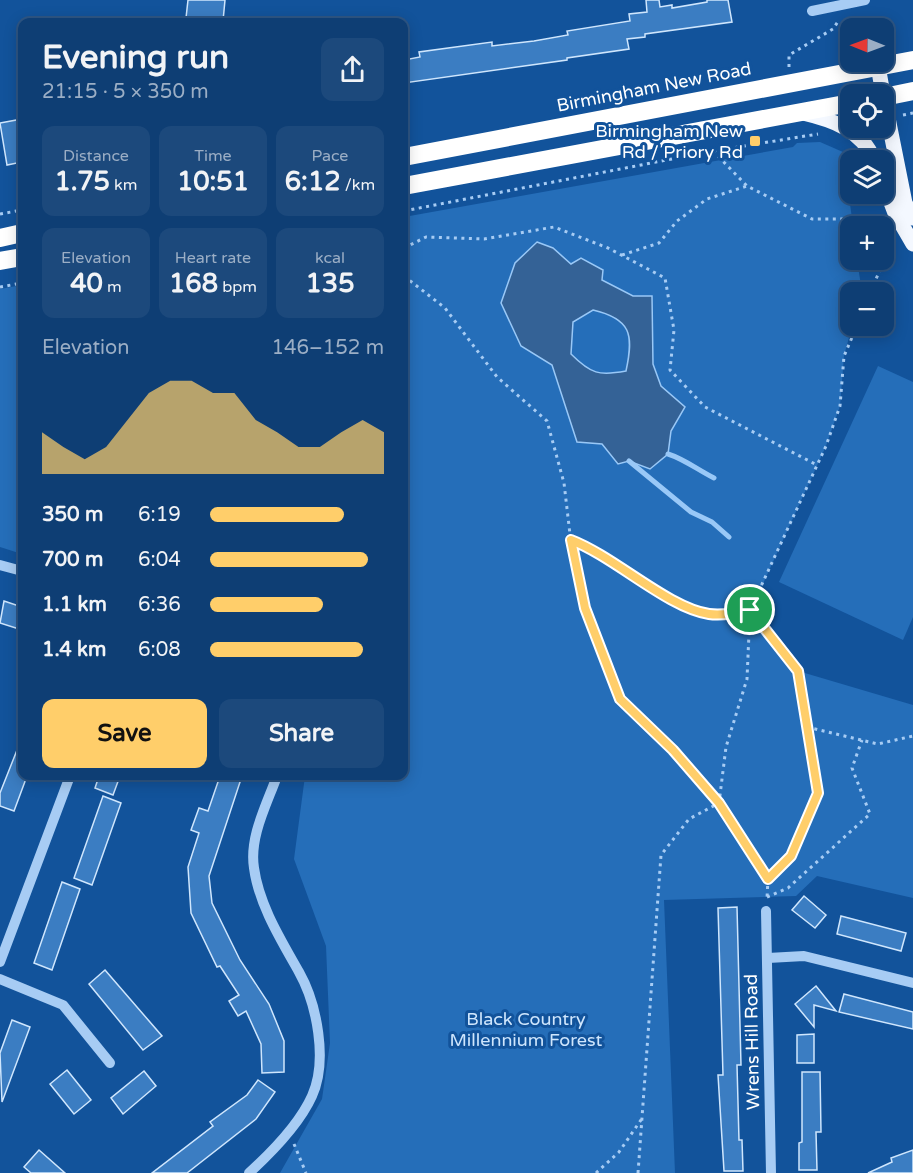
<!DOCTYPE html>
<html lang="en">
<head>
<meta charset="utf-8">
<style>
	:root { --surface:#0e3e74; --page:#1c497c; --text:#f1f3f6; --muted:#9baec5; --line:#2e5786; --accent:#ffce6a }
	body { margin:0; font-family:"Varela Round",sans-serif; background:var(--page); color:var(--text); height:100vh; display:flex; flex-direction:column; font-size:22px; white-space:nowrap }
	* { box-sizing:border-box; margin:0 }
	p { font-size:20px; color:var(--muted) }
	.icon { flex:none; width:33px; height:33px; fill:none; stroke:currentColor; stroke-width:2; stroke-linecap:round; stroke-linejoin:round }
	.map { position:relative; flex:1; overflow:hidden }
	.details { position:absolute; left:18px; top:18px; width:390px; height:762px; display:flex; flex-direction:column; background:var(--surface); border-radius:12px; box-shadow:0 3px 15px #0003,0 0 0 2px var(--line) }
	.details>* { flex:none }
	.needle { width:39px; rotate:271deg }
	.tools { position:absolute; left:840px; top:18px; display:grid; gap:12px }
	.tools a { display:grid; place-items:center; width:54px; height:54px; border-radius:12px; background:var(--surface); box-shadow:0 3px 15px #0003,0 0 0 2px var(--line); font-size:30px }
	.pin { position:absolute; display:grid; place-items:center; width:51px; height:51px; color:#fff; margin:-26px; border:3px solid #fff; border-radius:50%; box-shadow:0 2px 6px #0007 }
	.round { display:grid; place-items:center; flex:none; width:63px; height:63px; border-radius:12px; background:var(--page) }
	.head { display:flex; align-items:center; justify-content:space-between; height:102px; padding:0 24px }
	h1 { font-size:33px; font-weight:800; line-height:45px }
	.figures { display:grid; grid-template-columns:repeat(3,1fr); gap:9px; height:102px; padding:6px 24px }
	.figures div { display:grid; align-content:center; border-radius:12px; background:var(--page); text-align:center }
	.figures b { font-size:26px; font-weight:800 }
	.figures small { font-size:16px; font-weight:400 }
	.figures p { font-size:16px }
	.chart { height:168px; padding:12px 24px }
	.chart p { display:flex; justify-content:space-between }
	.chart svg { width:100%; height:108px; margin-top:6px; fill:var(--accent); opacity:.7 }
	.button { display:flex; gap:12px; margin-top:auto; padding:12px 24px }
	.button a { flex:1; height:69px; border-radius:12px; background:var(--accent); color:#111; font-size:24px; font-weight:800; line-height:69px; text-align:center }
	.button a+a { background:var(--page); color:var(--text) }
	ul { padding:0 24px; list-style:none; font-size:20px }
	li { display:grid; grid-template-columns:96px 72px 1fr; align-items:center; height:45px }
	li i { height:15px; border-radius:8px; background:var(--accent) }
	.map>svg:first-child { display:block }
	.green { fill:#256eb9 }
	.water { fill:#346296; stroke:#99c8f7; stroke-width:1.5; fill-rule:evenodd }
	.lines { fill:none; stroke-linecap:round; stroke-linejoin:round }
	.stream { stroke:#99c8f7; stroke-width:5 }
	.building { fill:#3b7dc2; stroke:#cfe6fd; stroke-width:1.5 }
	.path { stroke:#a7ccf4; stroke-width:3; stroke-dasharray:3 4.5; stroke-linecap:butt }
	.minor { stroke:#a7ccf4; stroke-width:10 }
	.major { stroke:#f4f8ff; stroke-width:15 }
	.highway { stroke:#fff; stroke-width:18 }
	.route-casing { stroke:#fff; stroke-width:12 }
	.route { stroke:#ffce6a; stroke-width:8 }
	.poi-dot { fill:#ffce6a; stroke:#12539b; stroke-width:2 }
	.labels { text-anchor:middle; stroke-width:6; stroke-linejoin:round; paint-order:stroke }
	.street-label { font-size:18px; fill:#fff; stroke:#12539b }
	.poi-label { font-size:18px; fill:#fff; stroke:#12539b; text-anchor:end }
	.park-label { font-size:18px; fill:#cfe6fd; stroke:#12539b }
</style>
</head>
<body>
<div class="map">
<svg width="913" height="1173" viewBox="0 0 913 1173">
	<rect width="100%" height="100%" fill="#12539b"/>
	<g class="green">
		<path d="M820,142L843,152L853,226H850V260H857L862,292H850L852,326L844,356L840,406L826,446L751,610L798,671L913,705V898L817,876L796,896L664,900L675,1173H280L322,1099L330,1043L326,946L294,859L305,776H404V217L793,147L797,143Z"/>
		<path d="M22,285V554L0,547V289Z"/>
		<path d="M878,366L913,382V617L903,640L779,582Z"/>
	</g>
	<path class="water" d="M537,242L553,248L571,264L581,258L603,270L602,280L633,296H652L653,364L661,386L685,407L671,431L668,454L650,469L629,461L618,464L602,444L577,442L552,365L521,346L501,303L515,263ZM593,310C631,319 634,334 626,371C599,376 591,374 571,354L573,322Z"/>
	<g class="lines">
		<g class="stream">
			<path d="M668,454C684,459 698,470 714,478"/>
			<path d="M629,461L691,512L712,522L729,537"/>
		</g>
	</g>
	<g class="building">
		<path d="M188,0H225L223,21L207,19L206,22H190L191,18H186Z"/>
		<path d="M646,0H659L660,7L672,5V8L707,2V0H728L732,22L645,34V37L627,39L629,49L567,58V60L404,83V60L420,57L419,52L492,42V46L534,41L568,35L567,31L630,21L629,14L647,12Z"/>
		<path d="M22,119V162L7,165L0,123Z"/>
		<path d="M4,601L22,607L19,629L0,623Z"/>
		<path d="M21,740L22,776H27L14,811L0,806V793Z"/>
		<path d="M99,776H120L113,795L95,788Z"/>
		<path d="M220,776H242L209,876L212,903L240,960L269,1004L284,1041V1072L262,1073L261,1044L246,1011L238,1016L229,1001L239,995L220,966L217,967L191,913L188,867L199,833L191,830L199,808L208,811Z"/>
		<path d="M103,796L121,803L92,885L74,878Z"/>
		<path d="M62,882L80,889L52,970L34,963Z"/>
		<path d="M804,896L826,915L815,928L792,910Z"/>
		<path d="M737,907L741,1065H737L739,1140H742L743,1171H724L718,1075H723L718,908Z"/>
		<path d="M841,916L906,933L901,951L837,934Z"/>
		<path d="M105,970L162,1036L143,1050L89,984Z"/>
		<path d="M816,986L836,1011L814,1005V1027L795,1004Z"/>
		<path d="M844,994L913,1012V1029L839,1012Z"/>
		<path d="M12,1020L30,1027L2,1102L0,1053Z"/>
		<path d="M814,1034V1063H797V1035Z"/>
		<path d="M67,1070L91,1100L74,1114L50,1084Z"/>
		<path d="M144,1071L156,1086L123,1114L111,1098Z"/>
		<path d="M802,1072H820L821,1132H816L817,1170H799V1143L802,1142Z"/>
		<path d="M258,1080L275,1092L256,1119L187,1173H152L213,1126L210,1122L247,1095Z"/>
		<path d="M39,1150L65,1173H31L24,1167Z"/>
		<path d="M913,1150V1173H868L892,1162L891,1158Z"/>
	</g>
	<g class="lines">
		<g class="path">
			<path d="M789,67V55L833,29L839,20"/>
			<path d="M903,115L913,113"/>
			<path d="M713,151L747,186L812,219H859L880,226"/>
			<path d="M404,211L713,151L818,134"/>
			<path d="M0,214L22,210"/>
			<path d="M404,248L426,237L484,239L554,227L608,248L665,278L674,330L670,370L705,407L817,465"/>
			<path d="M622,255L659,243L677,221L707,199L747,186"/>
			<path d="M404,276L445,308L497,377L547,421L564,483L573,560L585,608L620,699L673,750L719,803L768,879L767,898"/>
			<path d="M0,287L22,283"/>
			<path d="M870,292L893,242"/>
			<path d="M571,540C615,557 668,608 709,614C723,616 737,613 750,610L798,671L818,793L791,856L768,879"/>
			<path d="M807,727L878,744L913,736"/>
			<path d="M767,897L788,888L870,814L852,768L862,740"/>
			<path d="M294,1144L306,1173"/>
			<path d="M596,1173L619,1152L643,1117"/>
			<path d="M638,1173L661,855L689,819L719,803L726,747L747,679L750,610L826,446L840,406L844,356L857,326"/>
		</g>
		<g class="minor">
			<path d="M812,11L865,0"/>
			<path d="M0,565L22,571"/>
			<path d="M766,911L771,1173"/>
			<path d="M768,958L804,956L913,983"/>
			<path d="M0,962L70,776"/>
			<path d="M0,979L63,1005L110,1063"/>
			<path d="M249,1173C272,1152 299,1125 312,1096C328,1061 317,1004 299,972C281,940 259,905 254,868C249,837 267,804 277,776"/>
		</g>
		<g class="major">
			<path d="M878,66L883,94"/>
			<path d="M884,98L905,203L913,218"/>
			<path d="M803,113C833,120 862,130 874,160"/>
			<path d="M884,184L895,213L913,244"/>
		</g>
		<g class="highway">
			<path d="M884,97L913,91"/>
			<path d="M404,157L913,60"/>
			<path d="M404,186L850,103"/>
			<path d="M0,238L22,233"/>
			<path d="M0,261L22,257"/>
		</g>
	</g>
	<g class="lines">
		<g class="route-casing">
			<path id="route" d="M571,540C615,557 668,608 709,614C723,616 737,613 750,610L798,671L818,793L791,856L768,879L719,803L673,750L620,699L585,608Z"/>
		</g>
		<use href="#route" class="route"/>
	</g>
	<rect class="poi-dot" x="749" y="135" width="12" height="12" rx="3"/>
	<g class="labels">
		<g class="street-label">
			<text transform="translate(654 87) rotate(-11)" y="6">Birmingham New Road</text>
			<text transform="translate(752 1042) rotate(-91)" y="6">Wrens Hill Road</text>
		</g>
		<g class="poi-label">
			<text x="743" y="137">Birmingham New<tspan x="743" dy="21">Rd / Priory Rd</tspan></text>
		</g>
		<g class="park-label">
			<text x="526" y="1025">Black Country<tspan x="526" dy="21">Millennium Forest</tspan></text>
		</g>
	</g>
</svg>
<div class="tools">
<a><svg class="needle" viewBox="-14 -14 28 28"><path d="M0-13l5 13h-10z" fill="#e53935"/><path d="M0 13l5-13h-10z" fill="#9baec5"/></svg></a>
<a><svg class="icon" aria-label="locate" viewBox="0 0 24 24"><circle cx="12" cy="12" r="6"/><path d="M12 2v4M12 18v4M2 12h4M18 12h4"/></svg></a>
<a><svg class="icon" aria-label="layers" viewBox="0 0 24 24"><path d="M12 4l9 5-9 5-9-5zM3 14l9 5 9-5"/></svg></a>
<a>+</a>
<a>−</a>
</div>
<div class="pin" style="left:750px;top:610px;background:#1e9e55"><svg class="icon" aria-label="arrive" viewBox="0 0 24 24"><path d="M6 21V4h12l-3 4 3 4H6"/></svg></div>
<section class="details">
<div class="head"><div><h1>Evening run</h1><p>21:15 · 5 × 350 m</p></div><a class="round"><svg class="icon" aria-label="share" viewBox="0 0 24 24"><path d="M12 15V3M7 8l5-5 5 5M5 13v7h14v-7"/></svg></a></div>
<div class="figures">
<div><p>Distance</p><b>1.75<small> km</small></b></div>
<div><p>Time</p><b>10:51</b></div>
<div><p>Pace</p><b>6:12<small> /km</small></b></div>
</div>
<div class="figures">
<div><p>Elevation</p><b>40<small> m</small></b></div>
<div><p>Heart rate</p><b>168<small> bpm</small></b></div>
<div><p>kcal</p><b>135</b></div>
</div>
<div class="chart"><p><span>Elevation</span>146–152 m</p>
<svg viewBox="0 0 160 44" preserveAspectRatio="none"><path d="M0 44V27L10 33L20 38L30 33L40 22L50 11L60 6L70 6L80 11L90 11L100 22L110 27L120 33L130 33L140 27L150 22L160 27V44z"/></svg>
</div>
<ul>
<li><b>350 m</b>6:19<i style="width:77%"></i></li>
<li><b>700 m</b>6:04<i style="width:91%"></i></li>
<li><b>1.1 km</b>6:36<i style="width:65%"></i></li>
<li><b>1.4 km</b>6:08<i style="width:88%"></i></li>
</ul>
<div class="button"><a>Save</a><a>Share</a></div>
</section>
</div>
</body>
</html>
